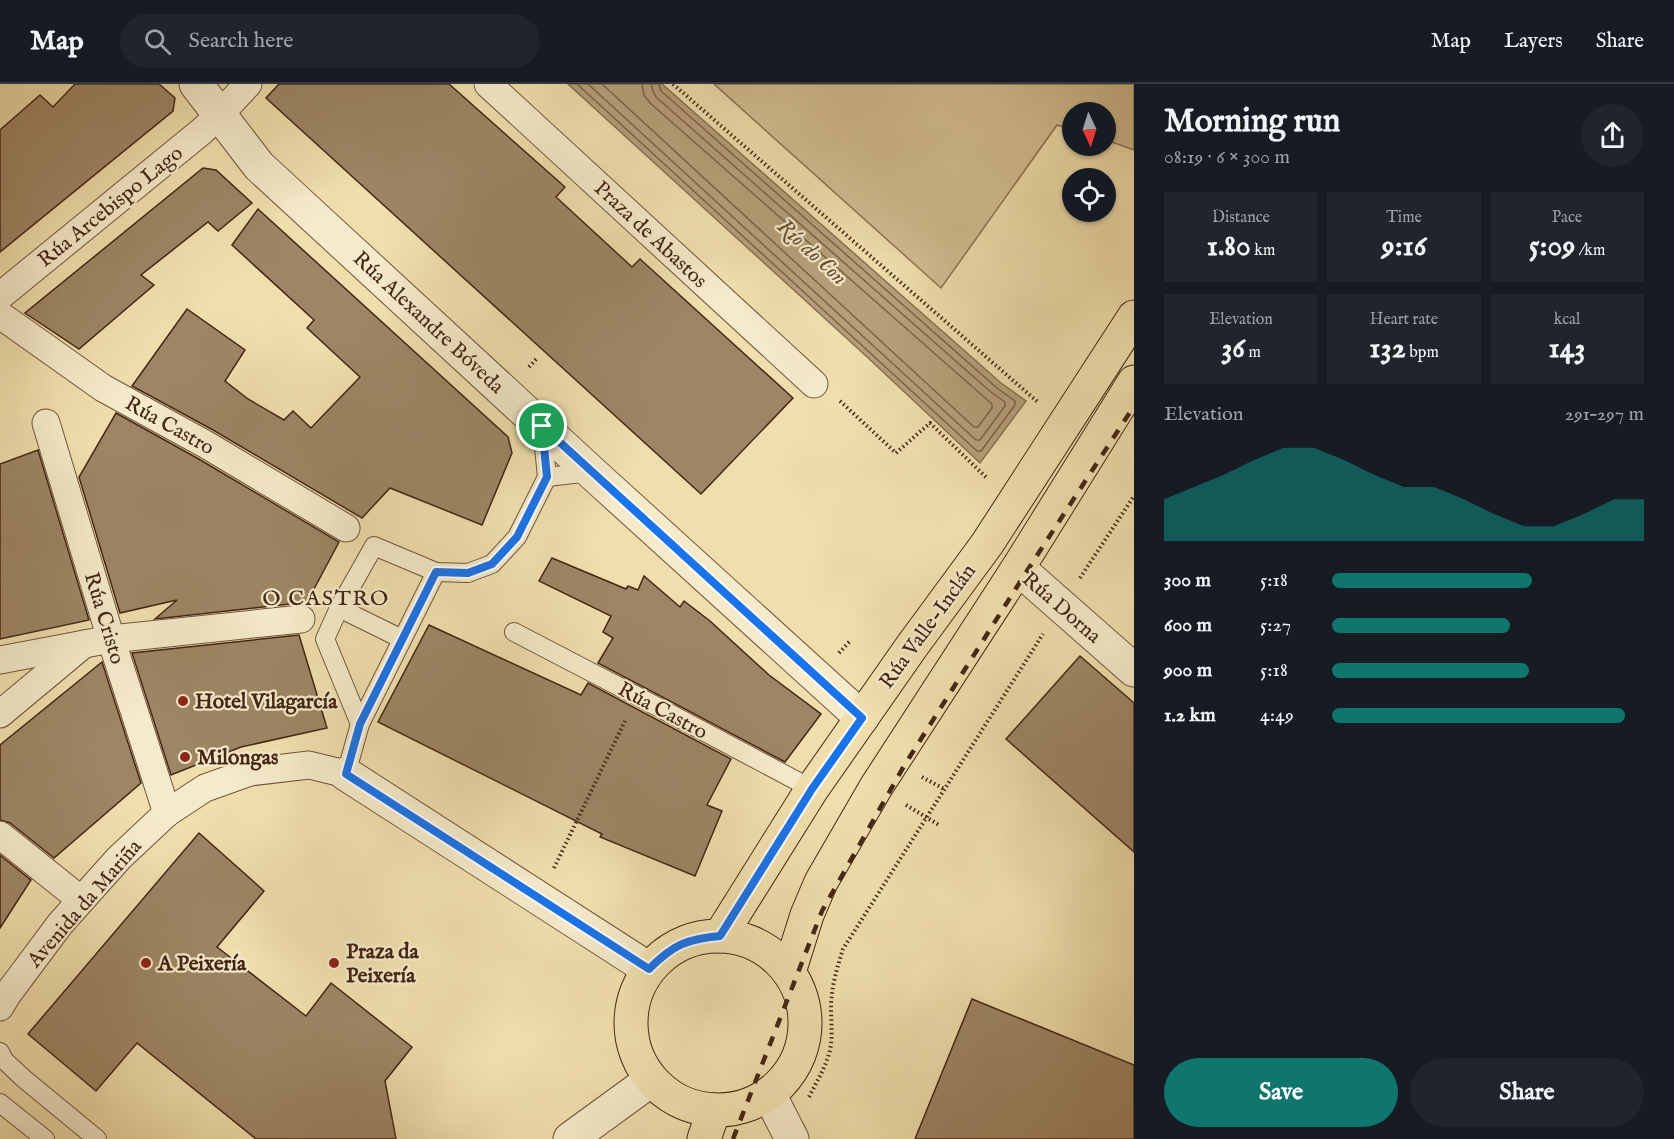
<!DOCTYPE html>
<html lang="en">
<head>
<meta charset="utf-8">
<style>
	:root { --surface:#171b24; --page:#20242c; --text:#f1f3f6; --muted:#9ea1a6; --line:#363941; --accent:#0f766e }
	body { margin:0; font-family:"IM FELL English",serif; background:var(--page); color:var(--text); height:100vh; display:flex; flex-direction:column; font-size:22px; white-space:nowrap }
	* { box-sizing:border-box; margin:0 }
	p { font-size:20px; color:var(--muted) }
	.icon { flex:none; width:33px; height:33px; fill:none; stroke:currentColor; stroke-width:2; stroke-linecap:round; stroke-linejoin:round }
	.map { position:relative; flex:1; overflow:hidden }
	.sheet { display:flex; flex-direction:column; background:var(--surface); width:540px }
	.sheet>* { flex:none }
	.needle { width:39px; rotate:176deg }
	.buttons { position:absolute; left:1062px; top:18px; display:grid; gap:12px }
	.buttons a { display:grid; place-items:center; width:54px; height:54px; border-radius:50%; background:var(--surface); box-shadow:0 2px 4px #0004; font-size:30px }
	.pin { position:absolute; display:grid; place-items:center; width:51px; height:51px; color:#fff; margin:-26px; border:3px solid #fff; border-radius:50%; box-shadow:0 2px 6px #0007 }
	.round { display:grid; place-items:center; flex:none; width:63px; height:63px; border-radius:32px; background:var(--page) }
	.head { display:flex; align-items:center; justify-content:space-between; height:102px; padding:0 30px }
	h1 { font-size:33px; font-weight:700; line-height:45px }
	.metrics { display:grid; grid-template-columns:repeat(3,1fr); gap:9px; height:102px; padding:6px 30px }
	.metrics div { display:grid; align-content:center; border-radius:0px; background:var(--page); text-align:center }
	.metrics b { font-size:30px; font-weight:700 }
	.metrics small { font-size:16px; font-weight:400 }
	.metrics p { font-size:16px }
	.chart { height:168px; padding:12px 30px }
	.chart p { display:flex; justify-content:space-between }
	.chart svg { width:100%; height:108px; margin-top:6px; fill:var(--accent); opacity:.7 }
	.button { display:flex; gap:12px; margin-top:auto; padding:12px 30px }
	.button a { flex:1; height:69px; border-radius:36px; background:var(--accent); color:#fff; font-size:24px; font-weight:700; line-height:69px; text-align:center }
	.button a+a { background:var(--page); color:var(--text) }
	ul { padding:0 30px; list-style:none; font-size:20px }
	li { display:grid; grid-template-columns:96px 72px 1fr; align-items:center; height:45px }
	li i { height:15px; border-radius:8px; background:var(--accent) }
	header { display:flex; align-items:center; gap:36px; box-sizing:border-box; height:84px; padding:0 30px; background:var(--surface); border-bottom:2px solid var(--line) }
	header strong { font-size:28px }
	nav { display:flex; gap:33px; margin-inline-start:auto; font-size:21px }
	.search { width:420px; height:54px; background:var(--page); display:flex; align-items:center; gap:15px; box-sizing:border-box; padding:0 21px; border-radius:33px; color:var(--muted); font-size:22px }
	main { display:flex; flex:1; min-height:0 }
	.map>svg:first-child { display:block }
	.green { fill:#d3bf93; stroke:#8c7254; stroke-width:1.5 }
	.water { fill:#b6a07a; stroke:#886f52; stroke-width:1.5 }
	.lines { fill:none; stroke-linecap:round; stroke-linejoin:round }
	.shore { stroke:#7d6248; stroke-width:1.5 }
	.building { fill:#9d8665; stroke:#442516; stroke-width:1.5 }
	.service-casing { stroke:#6f543c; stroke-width:20 }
	.pedestrian-casing { stroke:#6f543c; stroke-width:29 }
	.minor-casing { stroke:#6f543c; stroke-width:35 }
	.tertiary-casing { stroke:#6f543c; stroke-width:35 }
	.primary-casing { stroke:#442516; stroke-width:35 }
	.path { stroke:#442516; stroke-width:4; stroke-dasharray:1.5 3; stroke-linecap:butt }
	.service { stroke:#f5eaca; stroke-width:18 }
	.pedestrian { stroke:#f5eaca; stroke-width:27 }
	.minor { stroke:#f5eaca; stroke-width:33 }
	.tertiary { stroke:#f5eaca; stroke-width:33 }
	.primary { stroke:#f0dfad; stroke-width:33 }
	.rail { stroke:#442516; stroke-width:4.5; stroke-dasharray:10 10; stroke-linecap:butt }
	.route-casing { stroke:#fff; stroke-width:12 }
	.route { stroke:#1a73e8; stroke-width:8 }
	.poi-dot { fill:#8f2418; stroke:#f5eaca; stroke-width:2 }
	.labels { text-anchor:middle; stroke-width:4.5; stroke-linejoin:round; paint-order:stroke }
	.street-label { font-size:21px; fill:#442516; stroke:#f5eaca }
	.poi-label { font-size:21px; font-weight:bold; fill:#442516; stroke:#f5eaca; text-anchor:start }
	.water-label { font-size:22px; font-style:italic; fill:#664a34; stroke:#f5eaca }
	.neighbourhood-label { font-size:22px; letter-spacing:1.5px; fill:#442516; stroke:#f5eaca }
</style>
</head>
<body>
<header>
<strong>Map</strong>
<div class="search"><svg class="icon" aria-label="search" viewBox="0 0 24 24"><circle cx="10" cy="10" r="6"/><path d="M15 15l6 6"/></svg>Search here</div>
<nav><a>Map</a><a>Layers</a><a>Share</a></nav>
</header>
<main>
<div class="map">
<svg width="1134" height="1055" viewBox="0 0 1134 1055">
	<rect width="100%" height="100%" fill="#f0dfad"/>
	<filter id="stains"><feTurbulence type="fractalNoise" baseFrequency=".00333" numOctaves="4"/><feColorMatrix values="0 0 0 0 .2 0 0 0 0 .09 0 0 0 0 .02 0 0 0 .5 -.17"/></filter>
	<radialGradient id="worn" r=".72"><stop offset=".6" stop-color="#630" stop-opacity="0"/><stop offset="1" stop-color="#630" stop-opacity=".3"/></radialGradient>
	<path class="green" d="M714,0H1134V66L1106,56V28H1072V46L1057,41L941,204Z"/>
	<path class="water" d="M568,0H662L1001,299L1026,317L980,379L865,271Z"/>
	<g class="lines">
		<g class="shore">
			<path d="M577,0L977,367H981L1015,321V317L997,304L661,7L659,0"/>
			<path d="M588,0L976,356H980L1005,322V318L992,309L656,13L653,7L651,0"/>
			<path d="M602,0L974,343H978L992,324V320L650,19L644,11L642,0"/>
		</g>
	</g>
	<g class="building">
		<path d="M75,0H159L175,14L173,27L0,168V46L40,11L53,23Z"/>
		<path d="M279,0H449L565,103L556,113L632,183L640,175L793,314L701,410L266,14Z"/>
		<path d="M203,84L216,86L252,119L218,147L208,138L141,191L154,201L79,265L25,229Z"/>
		<path d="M258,125L508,353L512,369L482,441L390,404L362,434L213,346L132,302L187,225L245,266L225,297L248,315L284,336L293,327L311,344L360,293L307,244L314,236L232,161Z"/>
		<path d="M116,329L197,374L339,458L306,520L299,519L155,535L177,516L120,529L79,393Z"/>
		<path d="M38,366L89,536L0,555V380Z"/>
		<path d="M552,474L626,505L628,502L638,506L644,492L680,523L684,517L710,537L769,591L821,630L785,678L598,579L613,554L603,548L611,532L539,497Z"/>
		<path d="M429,541L581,611L588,599L731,675L707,721L722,727L695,792L600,753L602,750L378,638Z"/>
		<path d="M299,551L327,644L241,663L171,691L132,569Z"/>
		<path d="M1080,572L1134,619V768L1006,655Z"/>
		<path d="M102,578L141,699L54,774L10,739L0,736V661Z"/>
		<path d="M199,749L264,807L217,863L306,932L331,899L412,963L385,997L396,1055H256L137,959L96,1007L28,950Z"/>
		<path d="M0,771L31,796L0,844Z"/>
		<path d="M972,915L1134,981V1055H915Z"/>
	</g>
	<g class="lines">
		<g class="service-casing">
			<g id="service">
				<path d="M547,393L591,388"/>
				<path d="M339,524L402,555"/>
				<path d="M514,548L637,612L812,705"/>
				<path d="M360,640L325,555L339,524L374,462L436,488L468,489L492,480L517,453L547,393L542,344"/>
				<path d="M346,690L360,640L436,488"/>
				<path d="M0,968L4,976L23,994L97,1055"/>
				<path d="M0,1019L45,1055"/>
			</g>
		</g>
		<g class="pedestrian-casing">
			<g id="pedestrian">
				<path d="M488,0L814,300"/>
				<path d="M0,212L202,47L220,30L248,0"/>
				<path d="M0,231L103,304L205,360L346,444"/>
				<path d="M46,339L111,555L167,729"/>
				<path d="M0,576L111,555L301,535"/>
				<path d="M0,630L84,560"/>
				<path d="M0,751L81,816"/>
				<path d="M0,923L7,911L60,840L119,774L167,729L205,704L250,688L309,681L346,690"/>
			</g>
		</g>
		<g class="minor-casing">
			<g id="minor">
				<path d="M196,0L259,82L591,388L862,634"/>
				<path d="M1018,484L1134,586"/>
				<path d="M769,1010L792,1055"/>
			</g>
		</g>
		<g class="tertiary-casing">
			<g id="tertiary">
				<path d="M346,690L649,885"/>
				<path d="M570,1055L651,996"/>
			</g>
		</g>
		<g class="primary-casing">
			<g id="primary">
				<circle cx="718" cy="939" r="87"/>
				<path d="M720,852L812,705L912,562L987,460L1134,233"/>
				<path d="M789,888L807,831L821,798L876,703L1018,484L1134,298"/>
				<path d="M704,1055L714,1026"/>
			</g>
		</g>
		<g class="path">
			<path d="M673,0L1039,319"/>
			<path d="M529,283L538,273"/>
			<path d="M840,317L896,369L930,339L988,395"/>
			<path d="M1080,494L1134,412"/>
			<path d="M839,569L851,556"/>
			<path d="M922,693L944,705"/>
			<path d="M906,721L939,741"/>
			<path d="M554,784L625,637"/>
			<path d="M809,1013C817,997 826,983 830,966C833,952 831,938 831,924C831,904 837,884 843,865L1043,550"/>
		</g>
		<use href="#service" class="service"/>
		<use href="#pedestrian" class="pedestrian"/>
		<use href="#minor" class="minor"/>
		<use href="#tertiary" class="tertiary"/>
		<use href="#primary" class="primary"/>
		<path class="rail" d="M733,1055L822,827L904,682L1025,490L1134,322"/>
	</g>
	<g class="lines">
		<g class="route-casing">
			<path id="route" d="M542,342L862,634L812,705L720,852C686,855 673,861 649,885L346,690L360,640L436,488L468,489L492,480L517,453L547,393Z"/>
		</g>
		<use href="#route" class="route"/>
	</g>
	<g class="poi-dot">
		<circle cx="183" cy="617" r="6"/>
		<circle cx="185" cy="673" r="6"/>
		<circle cx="146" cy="879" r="6"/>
		<circle cx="334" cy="879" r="6"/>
	</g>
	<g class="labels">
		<g class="street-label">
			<text transform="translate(110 122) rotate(-39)" y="7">Rúa Arcebispo Lago</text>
			<text transform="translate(651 150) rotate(43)" y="7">Praza de Abastos</text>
			<text transform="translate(429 238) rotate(43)" y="7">Rúa Alexandre Bóveda</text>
			<text transform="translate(170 341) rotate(29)" y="7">Rúa Castro</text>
			<text transform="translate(1062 523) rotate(41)" y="7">Rúa Dorna</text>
			<text transform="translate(105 534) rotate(73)" y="7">Rúa Cristo</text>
			<text transform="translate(927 542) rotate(-54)" y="7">Rúa Valle-Inclán</text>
			<text transform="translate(663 626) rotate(28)" y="7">Rúa Castro</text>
			<text transform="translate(84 819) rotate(-49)" y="7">Avenida da Mariña</text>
		</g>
		<g class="poi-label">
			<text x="195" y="624">Hotel Vilagarcía</text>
			<text x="197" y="680">Milongas</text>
			<text x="346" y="874">Praza da<tspan x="346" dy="24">Peixería</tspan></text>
			<text x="158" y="886">A Peixería</text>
		</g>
		<g class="water-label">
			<text transform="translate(813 167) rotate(43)" y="8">Río do Con</text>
		</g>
		<g class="neighbourhood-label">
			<text x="326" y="521">O CASTRO</text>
		</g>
	</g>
	<rect width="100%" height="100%" filter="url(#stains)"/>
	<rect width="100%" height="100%" fill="url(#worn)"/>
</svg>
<div class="buttons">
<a><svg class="needle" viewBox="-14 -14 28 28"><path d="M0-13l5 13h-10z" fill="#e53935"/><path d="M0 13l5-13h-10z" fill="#9ea1a6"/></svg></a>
<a><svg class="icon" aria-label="locate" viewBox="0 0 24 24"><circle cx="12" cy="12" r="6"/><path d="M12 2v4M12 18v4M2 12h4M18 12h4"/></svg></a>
</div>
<div class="pin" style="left:542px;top:342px;background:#1e9e55"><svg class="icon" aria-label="arrive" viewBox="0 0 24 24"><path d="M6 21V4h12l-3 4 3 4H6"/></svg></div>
</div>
<section class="sheet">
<div class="head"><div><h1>Morning run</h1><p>08:19 · 6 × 300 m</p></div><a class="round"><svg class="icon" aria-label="share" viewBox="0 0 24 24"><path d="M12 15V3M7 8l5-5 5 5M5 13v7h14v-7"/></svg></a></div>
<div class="metrics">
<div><p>Distance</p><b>1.80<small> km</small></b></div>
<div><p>Time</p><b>9:16</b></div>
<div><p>Pace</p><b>5:09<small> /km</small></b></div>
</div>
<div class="metrics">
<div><p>Elevation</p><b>36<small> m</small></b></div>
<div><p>Heart rate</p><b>132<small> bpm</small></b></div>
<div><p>kcal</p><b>143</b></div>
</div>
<div class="chart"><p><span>Elevation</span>291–297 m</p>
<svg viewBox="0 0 160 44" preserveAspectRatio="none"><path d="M0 44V27L10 22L20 17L30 11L40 6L50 6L60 11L70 17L80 22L90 22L100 27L110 33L120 38L130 38L140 33L150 27L160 27V44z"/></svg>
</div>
<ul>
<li><b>300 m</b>5:18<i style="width:64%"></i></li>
<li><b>600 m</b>5:27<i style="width:57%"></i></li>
<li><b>900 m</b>5:18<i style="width:63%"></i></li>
<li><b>1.2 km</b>4:49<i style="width:94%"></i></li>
</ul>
<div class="button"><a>Save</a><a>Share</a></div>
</section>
</main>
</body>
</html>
